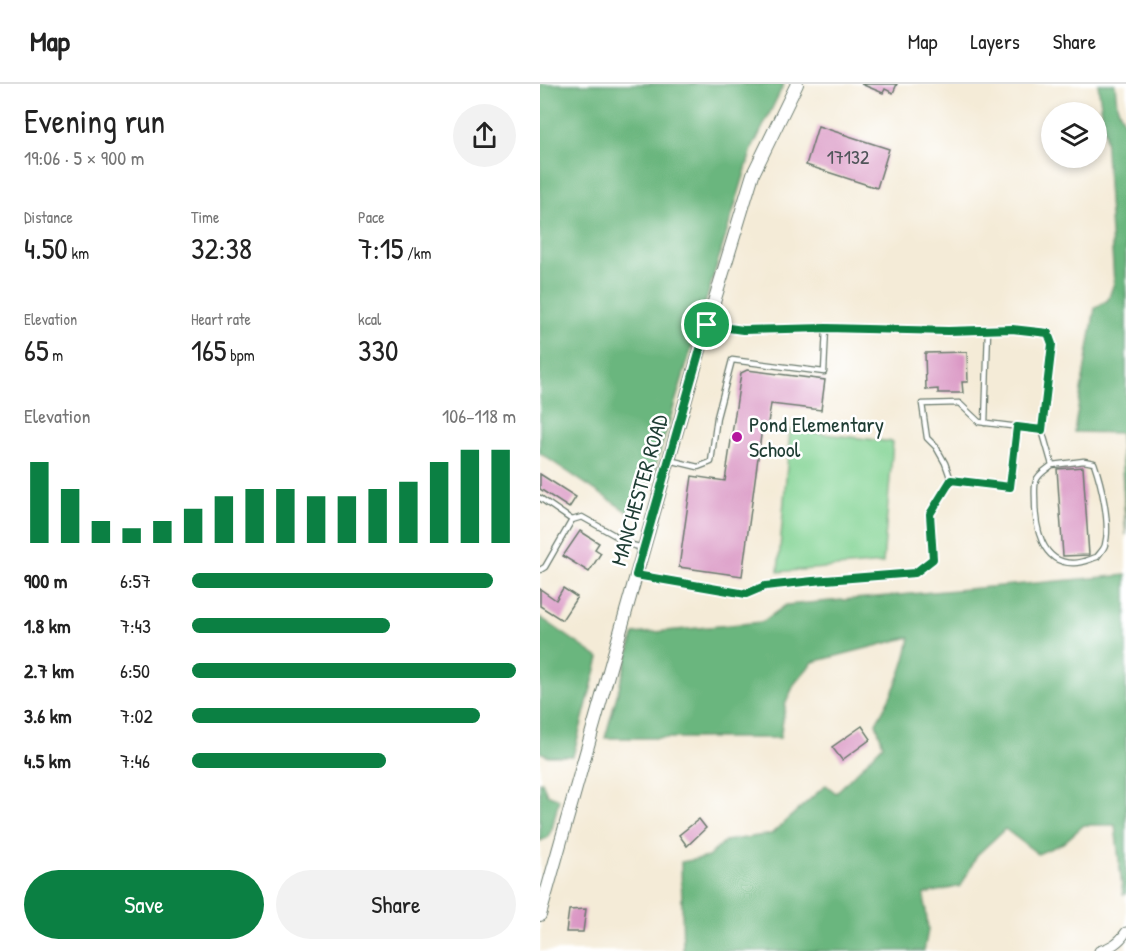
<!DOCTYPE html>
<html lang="en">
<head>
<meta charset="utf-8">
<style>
	:root { --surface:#fff; --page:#f2f2f2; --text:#222; --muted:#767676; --line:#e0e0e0; --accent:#0b8043 }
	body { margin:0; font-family:"Patrick Hand",sans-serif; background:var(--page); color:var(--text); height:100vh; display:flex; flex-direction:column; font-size:22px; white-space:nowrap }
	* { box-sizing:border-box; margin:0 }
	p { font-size:20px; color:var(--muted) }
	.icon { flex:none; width:33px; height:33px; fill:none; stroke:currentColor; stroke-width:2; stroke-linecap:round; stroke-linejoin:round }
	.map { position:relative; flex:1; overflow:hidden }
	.sheet { display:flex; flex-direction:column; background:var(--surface); width:540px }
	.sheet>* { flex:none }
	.fabs { position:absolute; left:501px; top:18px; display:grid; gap:12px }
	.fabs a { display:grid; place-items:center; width:66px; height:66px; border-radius:50%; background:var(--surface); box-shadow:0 3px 9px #0003; font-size:30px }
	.pin { position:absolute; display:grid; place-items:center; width:51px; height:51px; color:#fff; margin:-26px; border:3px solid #fff; border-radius:50%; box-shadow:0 2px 6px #0007 }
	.round { display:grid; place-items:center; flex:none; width:63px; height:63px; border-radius:32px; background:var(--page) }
	.head { display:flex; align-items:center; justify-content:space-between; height:102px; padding:0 24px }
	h1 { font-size:33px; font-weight:600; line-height:45px }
	.figures { display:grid; grid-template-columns:repeat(3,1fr); gap:9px; height:102px; padding:6px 24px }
	.figures div { display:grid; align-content:center }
	.figures b { font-size:30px; font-weight:600 }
	.figures small { font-size:16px; font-weight:400 }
	.figures p { font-size:16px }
	.chart { height:168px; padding:12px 24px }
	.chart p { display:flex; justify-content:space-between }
	.chart svg { width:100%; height:108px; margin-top:6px; stroke:var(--accent); stroke-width:6 }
	.cta { display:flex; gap:12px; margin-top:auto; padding:12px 24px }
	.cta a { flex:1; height:69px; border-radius:36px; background:var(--accent); color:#fff; font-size:24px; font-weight:600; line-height:69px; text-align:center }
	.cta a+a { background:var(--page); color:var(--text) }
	ul { padding:0 24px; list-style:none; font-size:20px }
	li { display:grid; grid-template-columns:96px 72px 1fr; align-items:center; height:45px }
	li i { height:15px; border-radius:8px; background:var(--accent) }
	header { display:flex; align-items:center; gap:36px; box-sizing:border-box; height:84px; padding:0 30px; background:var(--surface); border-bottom:2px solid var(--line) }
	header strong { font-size:28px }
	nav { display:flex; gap:33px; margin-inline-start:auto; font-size:21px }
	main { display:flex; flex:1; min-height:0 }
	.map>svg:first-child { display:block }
	.green { fill:#84d495; stroke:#528864; stroke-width:1.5 }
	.forest { fill:#6bb67e; stroke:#457a59; stroke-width:1.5 }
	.building { fill:#da97c4 }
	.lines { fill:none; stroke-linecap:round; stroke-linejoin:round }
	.lane-casing { stroke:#6a7a6d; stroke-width:7 }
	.street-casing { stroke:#6a7a6d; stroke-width:11 }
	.secondary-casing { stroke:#6a7a6d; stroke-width:14 }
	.lane { stroke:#fff; stroke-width:4.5 }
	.street { stroke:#fff; stroke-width:9 }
	.secondary { stroke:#fff; stroke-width:12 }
	.route-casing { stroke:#fff; stroke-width:12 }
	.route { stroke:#0b8043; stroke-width:8 }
	.poi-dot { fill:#b5179e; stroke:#fff; stroke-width:2 }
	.labels { text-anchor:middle; stroke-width:5; stroke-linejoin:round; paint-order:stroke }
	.number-label { font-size:20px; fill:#4e5458 }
	.poi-label { font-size:22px; fill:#1f3d34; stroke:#fff; text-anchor:start }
	.street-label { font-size:22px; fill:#1f3d34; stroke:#fff }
</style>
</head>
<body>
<header>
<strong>Map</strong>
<nav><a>Map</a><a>Layers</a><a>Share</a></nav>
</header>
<main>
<section class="sheet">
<div class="head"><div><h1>Evening run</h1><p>19:06 · 5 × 900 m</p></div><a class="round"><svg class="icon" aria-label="share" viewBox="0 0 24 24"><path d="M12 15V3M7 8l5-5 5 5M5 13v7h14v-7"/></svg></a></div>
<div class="figures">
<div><p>Distance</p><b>4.50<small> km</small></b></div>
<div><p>Time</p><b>32:38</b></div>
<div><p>Pace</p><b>7:15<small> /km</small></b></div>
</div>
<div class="figures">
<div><p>Elevation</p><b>65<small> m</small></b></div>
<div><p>Heart rate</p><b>165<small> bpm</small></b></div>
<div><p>kcal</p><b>330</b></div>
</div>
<div class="chart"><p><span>Elevation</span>106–118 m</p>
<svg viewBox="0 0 160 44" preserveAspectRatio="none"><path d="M5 44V11M15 44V22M25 44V35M35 44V38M45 44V35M55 44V30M65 44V25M75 44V22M85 44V22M95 44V25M105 44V25M115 44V22M125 44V19M135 44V11M145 44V6M155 44V6"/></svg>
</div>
<ul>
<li><b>900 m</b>6:57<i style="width:93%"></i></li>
<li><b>1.8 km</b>7:43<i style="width:61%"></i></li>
<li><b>2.7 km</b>6:50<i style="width:100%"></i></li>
<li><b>3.6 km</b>7:02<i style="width:89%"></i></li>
<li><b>4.5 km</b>7:46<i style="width:60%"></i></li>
</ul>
<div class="cta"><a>Save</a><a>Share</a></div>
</section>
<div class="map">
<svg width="586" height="867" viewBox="0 0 586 867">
	<rect width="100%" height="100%" fill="#fff"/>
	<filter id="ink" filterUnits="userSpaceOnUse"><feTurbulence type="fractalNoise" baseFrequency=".0167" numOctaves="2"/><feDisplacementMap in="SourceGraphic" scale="12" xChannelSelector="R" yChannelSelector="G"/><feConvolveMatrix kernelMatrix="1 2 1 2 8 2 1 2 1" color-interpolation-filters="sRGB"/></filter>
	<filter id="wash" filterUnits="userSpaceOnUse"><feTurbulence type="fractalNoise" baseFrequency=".008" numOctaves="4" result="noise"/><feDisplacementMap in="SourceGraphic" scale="24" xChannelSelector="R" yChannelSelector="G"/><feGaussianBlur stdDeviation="1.35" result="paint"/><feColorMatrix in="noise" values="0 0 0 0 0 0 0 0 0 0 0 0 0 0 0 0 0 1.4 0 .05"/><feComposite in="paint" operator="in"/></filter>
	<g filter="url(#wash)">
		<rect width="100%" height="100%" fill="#f4ebd7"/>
		<path class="green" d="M250,346L353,358L343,479L238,488Z"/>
		<g class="forest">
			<path d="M0,0H244L212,65L110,401L89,429L0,369Z"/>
			<path d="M558,0H575L577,21L586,43V451L580,349L534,348L555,224L568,216L574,199L565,50Z"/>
			<path d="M586,491V810L583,811L575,741H544L523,759L498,770L465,745L437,771L421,802L384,810L388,846L384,867H143L141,778L168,773L185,757L231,750L286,701L296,709L343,661L336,639C352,611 365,585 370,553L273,578L255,599L246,618L240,654H65L94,550L222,538L246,521Z"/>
			<path d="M0,533L59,574L33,672H8L0,668Z"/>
			<path d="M0,698H2L7,710L19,715L12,745L7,754L0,757Z"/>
		</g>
		<g id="blocks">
			<g class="building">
				<path d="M321,0H357L353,9L345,5L343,9Z"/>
				<path d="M278,42L349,65L337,104L266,81Z"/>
				<path d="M427,268L428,298H422L423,309H398V305L386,306L385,269Z"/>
				<path d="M207,286L285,296L281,326L231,320L227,345L222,344L202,492L139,483L152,392L185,397L201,289Z"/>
				<path d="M543,383L549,471L523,472L517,385Z"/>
				<path d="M0,390L36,413L29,424L0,405Z"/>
				<path d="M40,447L59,459L55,465L61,469L49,488L23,472Z"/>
				<path d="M23,504L37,513L22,536L0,522V505L16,516Z"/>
				<path d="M322,642L331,655L302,676L292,663Z"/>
				<path d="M159,735L166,744L147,762L139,751Z"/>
				<path d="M46,825L43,848H26L29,826Z"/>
			</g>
		</g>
	</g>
	<g filter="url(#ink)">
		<use href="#blocks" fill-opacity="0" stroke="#6a7a6d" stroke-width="1.5"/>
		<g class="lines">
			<g class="lane-casing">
				<g id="lane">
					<path d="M445,339L448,246"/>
					<path d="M502,346L512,381C506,386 498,390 496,397C494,403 495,410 495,416C495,442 501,480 534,479C542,479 550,475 557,473C559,470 564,465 565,461C571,440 561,399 554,379L544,377L512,381"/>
					<path d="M129,376L158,383L171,378L177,333L192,276L284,288L286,244"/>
					<path d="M411,396L470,403L477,343"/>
					<path d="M0,414L32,436"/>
					<path d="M0,486L5,483L32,436L42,433L92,461L103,464"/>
					<path d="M97,491L206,510L225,503L273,497L375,489L393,475L390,430L411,396L405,379L396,363L387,354L382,320L419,319L439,338L502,346L512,260L508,249L473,245L408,247L271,244L203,246L167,241"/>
				</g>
			</g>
			<g class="street-casing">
				<path id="street" d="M559,867C571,863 579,859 586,848"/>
			</g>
			<g class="secondary-casing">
				<path id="secondary" d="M0,831L167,241L213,90L257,0"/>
			</g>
			<use href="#lane" class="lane"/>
			<use href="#street" class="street"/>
			<use href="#secondary" class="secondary"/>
		</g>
	</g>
	<g class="lines" filter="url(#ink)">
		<g class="route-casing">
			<path id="route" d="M167,241L203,246L286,244L408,247L472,245L508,249L512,260L502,346L477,343L470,403L411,396L390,430L393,475L375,489L273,497L225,502L206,510L96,491Z"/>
		</g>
		<use href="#route" class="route"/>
	</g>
	<circle class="poi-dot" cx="197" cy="353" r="6"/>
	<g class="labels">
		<g class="number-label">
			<text x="308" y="80">17132</text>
		</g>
		<g class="poi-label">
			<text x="209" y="348">Pond Elementary<tspan x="209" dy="25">School</tspan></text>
		</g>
		<g class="street-label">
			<text transform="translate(99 406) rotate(-74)" y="8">MANCHESTER ROAD</text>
		</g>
	</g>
</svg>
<div class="fabs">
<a><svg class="icon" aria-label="layers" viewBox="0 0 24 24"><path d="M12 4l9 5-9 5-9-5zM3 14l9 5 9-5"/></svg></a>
</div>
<div class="pin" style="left:167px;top:241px;background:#1e9e55"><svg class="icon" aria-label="arrive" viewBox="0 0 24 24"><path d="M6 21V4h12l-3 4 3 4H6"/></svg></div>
</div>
</main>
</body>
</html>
